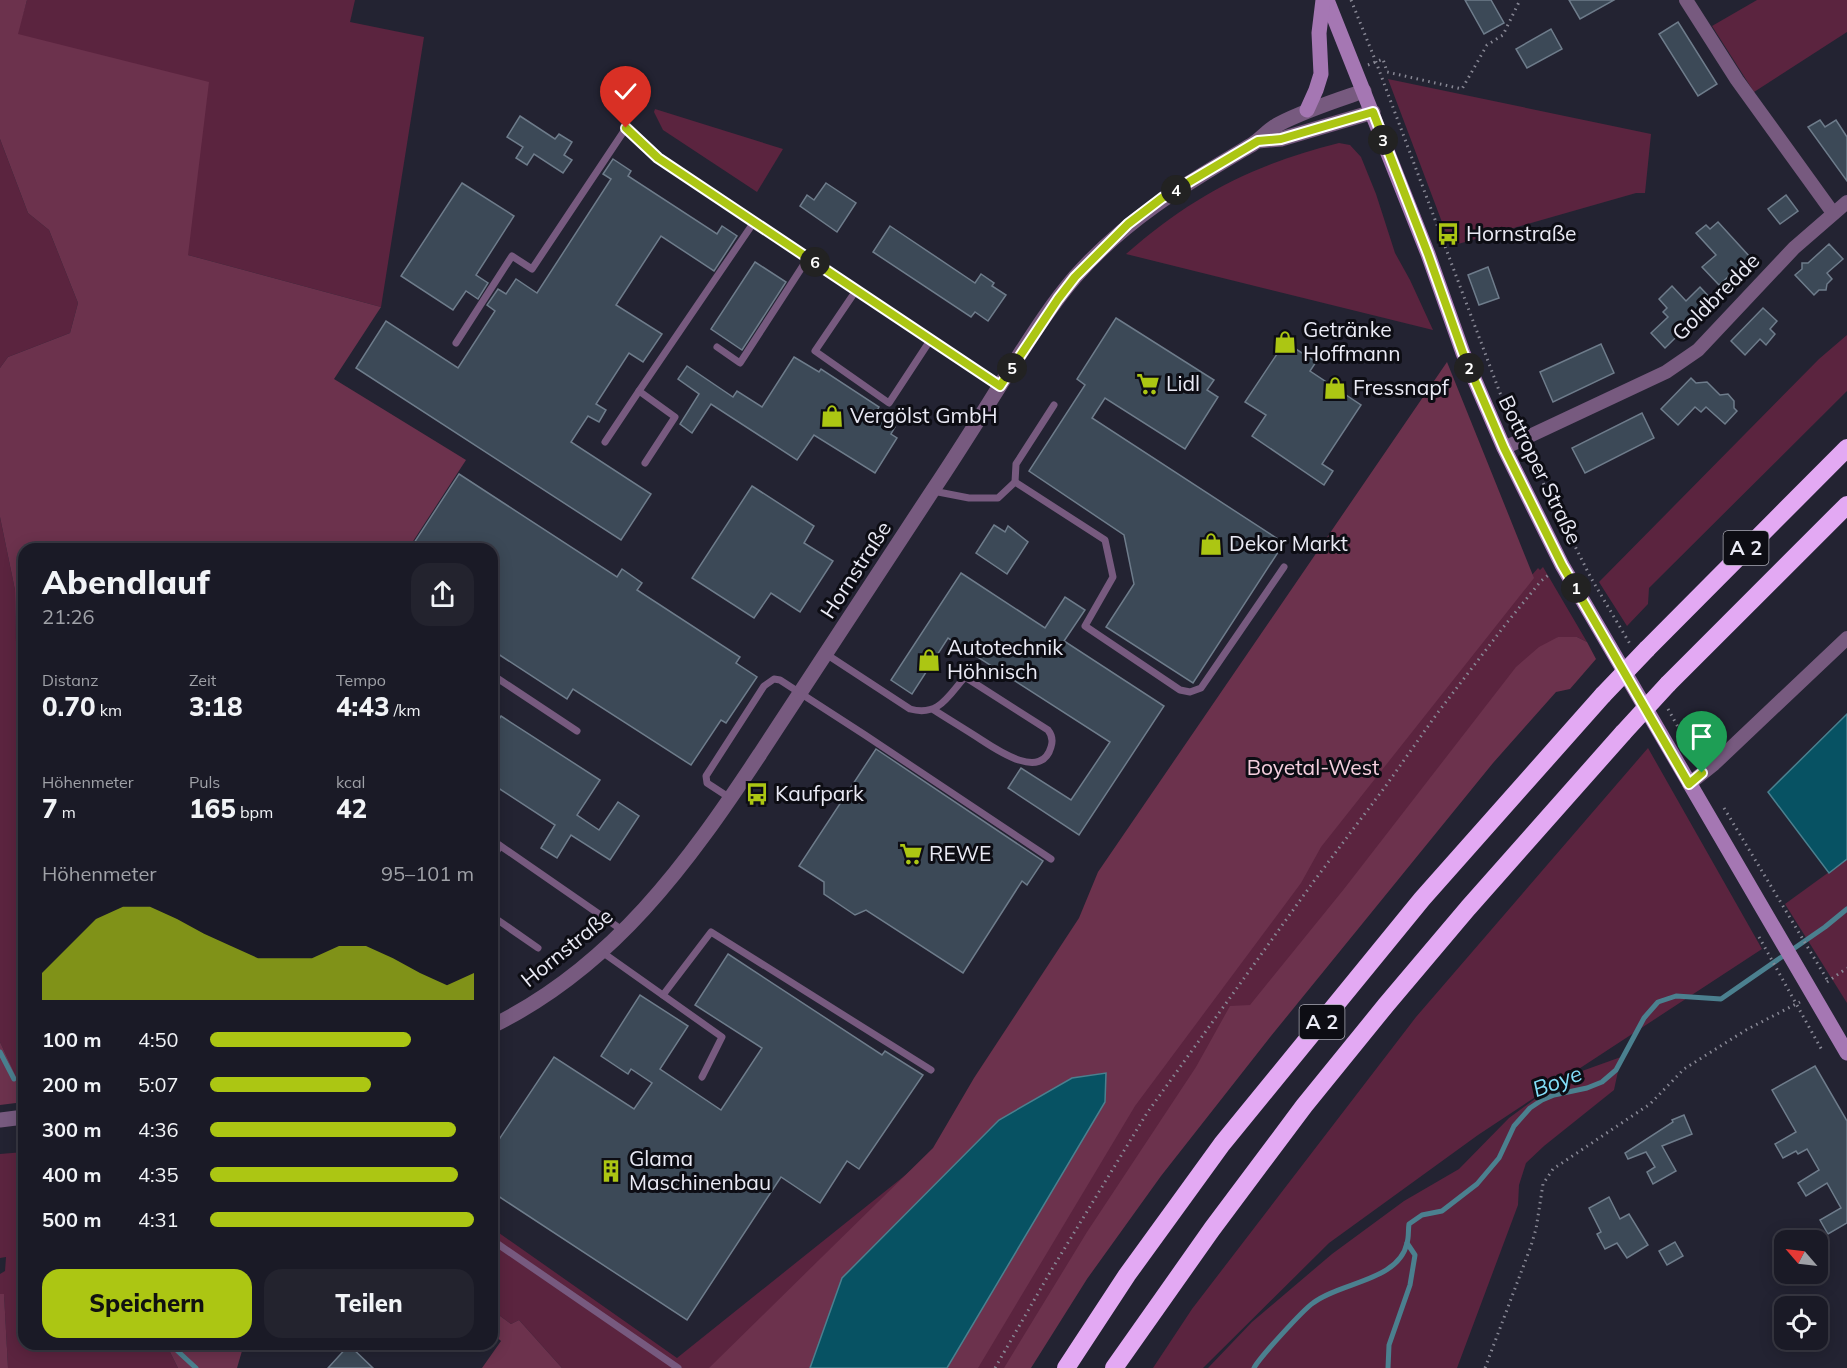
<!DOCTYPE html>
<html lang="de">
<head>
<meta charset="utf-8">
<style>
	:root { --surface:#1a1a26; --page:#23232e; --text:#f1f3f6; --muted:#9fa1a7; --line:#383843; --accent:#acc613 }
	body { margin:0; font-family:Mulish,sans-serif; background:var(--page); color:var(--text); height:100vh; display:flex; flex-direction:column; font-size:22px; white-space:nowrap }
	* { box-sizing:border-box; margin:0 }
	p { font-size:20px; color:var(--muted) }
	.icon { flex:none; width:33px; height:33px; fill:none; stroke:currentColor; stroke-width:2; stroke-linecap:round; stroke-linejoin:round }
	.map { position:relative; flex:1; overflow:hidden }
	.sheet { position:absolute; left:18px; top:543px; width:480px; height:807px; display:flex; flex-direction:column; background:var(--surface); border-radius:18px; box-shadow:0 3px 15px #0003,0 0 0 2px var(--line) }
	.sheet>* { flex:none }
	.needle { width:39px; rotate:298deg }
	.controls { position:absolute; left:1774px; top:1230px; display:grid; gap:12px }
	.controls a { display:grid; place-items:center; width:54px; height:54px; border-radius:12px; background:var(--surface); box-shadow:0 3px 15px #0003,0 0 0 2px var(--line); font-size:30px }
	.pin { position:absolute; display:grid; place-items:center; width:51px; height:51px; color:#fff; margin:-62px -26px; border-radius:50% 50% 50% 0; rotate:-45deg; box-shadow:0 0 6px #0007 }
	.pin .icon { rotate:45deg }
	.km { position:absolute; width:30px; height:30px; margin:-15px; border-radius:50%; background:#222; color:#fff; font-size:16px; line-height:30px; text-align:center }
	.round { display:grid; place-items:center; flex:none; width:63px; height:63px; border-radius:18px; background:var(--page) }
	.summary { display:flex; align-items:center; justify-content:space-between; height:102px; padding:0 24px }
	h1 { font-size:33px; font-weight:800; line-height:45px }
	.figures { display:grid; grid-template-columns:repeat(3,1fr); gap:9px; height:102px; padding:6px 24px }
	.figures div { display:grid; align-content:center }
	.figures b { font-size:26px; font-weight:800 }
	.figures small { font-size:16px; font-weight:400 }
	.figures p { font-size:16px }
	.chart { height:168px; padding:12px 24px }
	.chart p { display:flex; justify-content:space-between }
	.chart svg { width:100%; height:108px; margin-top:6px; fill:var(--accent); opacity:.7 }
	.primary-button { display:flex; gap:12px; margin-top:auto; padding:12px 24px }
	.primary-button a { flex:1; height:69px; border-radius:18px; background:var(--accent); color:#111; font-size:24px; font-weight:800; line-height:69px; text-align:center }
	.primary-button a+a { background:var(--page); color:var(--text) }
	ul { padding:0 24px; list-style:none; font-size:20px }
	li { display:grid; grid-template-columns:96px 72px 1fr; align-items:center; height:45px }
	li i { height:15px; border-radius:8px; background:var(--accent) }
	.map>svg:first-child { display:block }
	.green { fill:#5b243f }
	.forest { fill:#6c324d }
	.water { fill:#075263; stroke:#4b808f; stroke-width:1.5 }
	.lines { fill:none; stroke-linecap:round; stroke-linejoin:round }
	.stream { stroke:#4b808f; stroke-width:5 }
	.building { fill:#3c4957; stroke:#6e7c8b; stroke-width:1.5 }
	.path { stroke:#888895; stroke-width:3; stroke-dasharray:1.5 4.5; stroke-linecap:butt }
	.service { stroke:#775a7f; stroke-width:7 }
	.minor { stroke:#775a7f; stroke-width:14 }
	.tertiary { stroke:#775a7f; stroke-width:15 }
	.secondary { stroke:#a577b3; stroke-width:15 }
	.motorway { stroke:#e3a9f3; stroke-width:18 }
	.motorway-bridge { stroke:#e3a9f3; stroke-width:18 }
	.route-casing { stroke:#fff; stroke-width:12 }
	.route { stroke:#acc613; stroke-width:8 }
	.labels { text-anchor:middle; stroke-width:6; stroke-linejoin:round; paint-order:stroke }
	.shield { fill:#0d0d14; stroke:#a8a8b2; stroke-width:1.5 }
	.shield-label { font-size:20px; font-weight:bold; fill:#eaeaf5 }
	.poi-label { font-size:21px; fill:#eaeaf5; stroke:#0d0d14; text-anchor:start }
	.street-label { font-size:21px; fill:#eaeaf5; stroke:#0d0d14 }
	.park-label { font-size:21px; fill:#f5cfde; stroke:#0d0d14 }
	.water-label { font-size:22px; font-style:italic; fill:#83dffa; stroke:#0d0d14 }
</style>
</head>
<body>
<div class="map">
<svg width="1847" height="1368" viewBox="0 0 1847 1368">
	<rect width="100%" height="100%" fill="#232332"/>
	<g class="green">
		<path d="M27,0H355L350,22L424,37L381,307L188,255L17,34Z"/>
		<path d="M1757,0H1847V32L1754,92L1712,26Z"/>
		<path d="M1388,79L1651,134L1645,193H1636L1451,246Z"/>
		<path d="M655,109L783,149L757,192L663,130L654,112Z"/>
		<path d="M0,139L28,213L49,230L78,303L70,333L8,357L0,368Z"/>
		<path d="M1339,143L1350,145L1361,157L1376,194L1395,253L1410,280L1433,330L1126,254C1192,196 1254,164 1339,143Z"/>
		<path d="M1847,335V391L1649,588L1648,604L1627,626L1599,582L1819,359Z"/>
		<path d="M0,517L15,590L17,692L24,719V1093L0,1042Z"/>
		<path d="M1543,567L1587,642L1577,637H1558L1014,1368H562L519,1320L511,1324L492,1310V1228L677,1358L933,1153L1420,706L1538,568L1540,570Z"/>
		<path d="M1648,748L1762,949L1568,1076L1621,1057L1614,1090L1544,1146L1526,1163L1519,1185L1518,1205L1457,1368H1208L1252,1322L1332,1254L1404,1201L1459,1169L1509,1118L1561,1080L1478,1135L1329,1243L1203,1368H1153L1192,1309L1416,1017Z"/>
		<path d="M1847,859V1003L1785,904Z"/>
		<path d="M24,1152V1344H166L178,1368H8L4,1295L0,1294V1274L5,1271L6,1257L0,1258V1154Z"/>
	</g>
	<g class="forest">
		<path d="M0,0H27L18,34L209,82L188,255L381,307L334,379L466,460L408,549H24V719L17,692L15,590L0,517V368L8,357L70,333L78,303L49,230L28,213L0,139Z"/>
		<path d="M1447,362L1534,578L1321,847L1301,883L1135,1106L978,1368H947L1105,1102L1106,1073L1072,1078L999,1120L842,1278L810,1368H709L933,1148L974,1078L1079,918L1098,872Z"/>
		<path d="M1558,637H1577L1587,642L1596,659L1570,689L1556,692L1493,763L1271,1036L1161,1176L1087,1279L1031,1368H1004L1087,1232L1196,1067L1230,1006L1250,1005L1344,889L1516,667L1539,647Z"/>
		<path d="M0,1042L24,1093V1102L0,1105Z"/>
		<path d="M0,1294H4L8,1368H0Z"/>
		<path d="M492,1310L511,1324L519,1320L562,1368H482L501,1341L492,1333Z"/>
		<path d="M166,1344H244L237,1368H178Z"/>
	</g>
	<g class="water">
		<path d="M1847,714V859L1829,873L1768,792Z"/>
		<path d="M1106,1073L1105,1102L947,1368H810L842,1278L999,1120L1072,1078Z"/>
	</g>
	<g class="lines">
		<g class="stream">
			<path d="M0,1052L14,1079"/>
			<path d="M170,1344L196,1368"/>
			<path d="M1254,1368C1259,1358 1303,1310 1313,1303C1340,1282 1399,1281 1407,1243C1409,1237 1408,1230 1409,1224L1422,1215L1442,1211L1477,1184L1499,1158L1514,1126L1530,1108L1542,1100L1554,1095L1587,1088L1602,1082L1616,1070L1644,1018L1658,1002L1676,996L1721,999L1825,927L1847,909"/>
			<path d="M1388,1368L1389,1345L1410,1285L1415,1255L1407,1243"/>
		</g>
	</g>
	<g class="building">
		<path d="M1465,0H1491L1504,23L1484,34Z"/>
		<path d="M1569,0H1614L1580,19Z"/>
		<path d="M1678,22L1717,84L1698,96L1659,34Z"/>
		<path d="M1551,29L1562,49L1527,68L1516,49Z"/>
		<path d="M520,116L555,139L559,134L572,142L564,155L572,160L563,173L534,154L527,165L516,158L523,147L507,137Z"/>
		<path d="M1820,120L1825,127L1836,120L1847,137V181L1808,127Z"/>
		<path d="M613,159L631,171L628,176L717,234L722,226L737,236L714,271L661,236L616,305L662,334L643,362L629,353L596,404L606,410L599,422L588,416L571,442L651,494L621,540L356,368L386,321L458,368L495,311L487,305L498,289L506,294L516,279L537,293L611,179L603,174Z"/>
		<path d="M462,183L514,216L476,275L488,283L478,299L466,291L453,310L401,276Z"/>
		<path d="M826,183L856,203L837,232L800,206L807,195L814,200Z"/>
		<path d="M1786,195L1798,211L1780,224L1768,209Z"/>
		<path d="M1718,222L1750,257L1719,285L1702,267L1716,255L1696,233L1706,225L1710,229Z"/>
		<path d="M890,226L975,283L981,274L994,283L992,286L1006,295L988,321L975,312L971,317L873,252Z"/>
		<path d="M1829,244L1843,259L1827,273L1832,279L1827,284L1826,290H1819L1814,295L1795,275L1802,269V263H1808Z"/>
		<path d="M755,262L786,282L742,350L711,329Z"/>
		<path d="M1488,267L1499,298L1479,305L1468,275Z"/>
		<path d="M1672,286L1686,301L1700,287L1713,301L1665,348L1651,333L1668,317L1663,312L1667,308L1659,299Z"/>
		<path d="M1763,308L1777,321L1770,329L1775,334L1766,345L1760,339L1745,355L1731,341Z"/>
		<path d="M1116,318L1214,380L1207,390L1218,397L1185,449L1105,398L1092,418L1284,543L1193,683L1106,627L1134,584L1124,535L1029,471L1085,385L1077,379Z"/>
		<path d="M1285,342L1316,362L1310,371L1361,405L1322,464L1333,471L1324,485L1252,436L1266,415L1245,402Z"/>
		<path d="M1601,344L1614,373L1553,402L1540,372Z"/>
		<path d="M794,357L819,372L821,369L879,407L875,414L895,427L891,434L897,438L875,473L814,435L797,460L711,404L692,433L680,424L699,394L678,379L687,366L733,397L737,391L762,407Z"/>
		<path d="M1691,378L1696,383L1707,382L1720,395L1728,394L1734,401V408L1737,411L1725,424L1706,407L1701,412L1695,407L1678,425L1661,409Z"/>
		<path d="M1642,413L1654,438L1585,473L1572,448Z"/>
		<path d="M459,474L617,577L622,569L642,583L637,590L740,657L736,663L757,677L726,723L721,720L691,765L573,689L567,699L492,650V549H410Z"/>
		<path d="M752,486L814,526L804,543L833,561L800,612L771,593L754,618L692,578Z"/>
		<path d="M994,525L1005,532L1008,526L1028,542L1007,574L976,553Z"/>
		<path d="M961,573L1045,628L1065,597L1085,610L1064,641L1164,706L1079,835L1008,788L1021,768L1071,800L1110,742L948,638L912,694L891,680Z"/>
		<path d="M501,716L600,780L577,815L599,830L618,802L639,816L610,860L571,835L557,858L541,848L555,825L492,784V730Z"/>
		<path d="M876,749L1043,861L1027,885L1022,881L963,973L866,910L855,915L824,894V882L799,866Z"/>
		<path d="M728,954L882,1055L885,1051L923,1075L859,1169L847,1161L820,1203L781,1177L687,1320L492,1192V1150L554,1057L634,1109L652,1083L631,1069L628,1074L601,1056L640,995L688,1026L660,1069L721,1110L762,1048L695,1005Z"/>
		<path d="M1815,1066L1847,1121V1223L1828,1234L1820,1220L1841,1208L1827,1183L1806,1196L1798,1183L1819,1170L1807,1149L1798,1154L1796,1151L1783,1158L1775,1144L1796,1132L1772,1090Z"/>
		<path d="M1684,1115L1692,1134L1662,1146L1676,1171L1653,1184L1647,1172L1655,1167L1646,1152L1628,1159L1625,1153L1673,1122L1672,1120Z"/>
		<path d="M1609,1197L1620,1219L1629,1214L1648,1245L1627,1258L1617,1243L1605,1249L1597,1234L1601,1232L1589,1208Z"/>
		<path d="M1675,1242L1683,1256L1667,1265L1659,1251Z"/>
		<path d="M349,1345L373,1368H328Z"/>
	</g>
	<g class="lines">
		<g class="path">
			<path d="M1351,0L1376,62L1500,393L1516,426"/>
			<path d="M1368,65L1383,59L1387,72L1462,89L1487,45L1503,35L1520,0"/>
			<path d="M1527,451L1591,578L1630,644"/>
			<path d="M1668,709L1694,756"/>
			<path d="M1724,808L1828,981"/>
			<path d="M1759,937L1823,1052"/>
			<path d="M1827,982L1847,968"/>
			<path d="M995,1368L1052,1269L1147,1113L1314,881L1385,787L1436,715L1505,625L1541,581L1551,573"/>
			<path d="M1485,1368L1531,1246L1536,1229L1543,1184L1553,1169L1650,1104L1684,1069L1746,1030L1800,1002"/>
		</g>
		<g class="service">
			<path d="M857,289L815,351L889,403L931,339"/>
			<path d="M456,343L512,256L532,269L626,128L658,158L1000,386"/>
			<path d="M717,347L740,363L808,258"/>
			<path d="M605,442L639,391"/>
			<path d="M645,463L675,417L639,391L754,222"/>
			<path d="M1015,482L1105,540L1113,577L1085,626L1180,690L1190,692L1201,688L1284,567"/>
			<path d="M933,491L969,498H998L1015,482L1016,464L1054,405"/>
			<path d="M826,654L910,709C939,717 948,696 965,677L1048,730C1052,735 1053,741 1051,747C1041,782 994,748 977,737C963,728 948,719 934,710"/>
			<path d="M492,678L494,676L577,731"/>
			<path d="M730,798L707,783L706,776L764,686L774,679L780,680L865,735L1051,859"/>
			<path d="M492,840L622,930"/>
			<path d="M492,859L500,846"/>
			<path d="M492,916L538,948"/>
			<path d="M602,952L722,1037L702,1077"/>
			<path d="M663,995L711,932L931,1070"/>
			<path d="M492,1240L678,1368"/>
		</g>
		<g class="minor">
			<path d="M1686,0L1737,80L1833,213"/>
			<path d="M1504,448L1666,372L1698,350L1794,248L1847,202"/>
			<path d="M1689,784L1714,764L1847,638"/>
		</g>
		<g class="tertiary">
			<path d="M1258,141L1281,139L1373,112"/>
			<path d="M492,1026C613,967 688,863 760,754C818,666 876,578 933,490C960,450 985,409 1011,368C1031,337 1051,305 1075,277C1128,217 1186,184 1253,144C1262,138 1269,129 1279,124C1306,110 1335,101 1364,91"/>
			<path d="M0,1120L24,1117"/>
		</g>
		<g class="secondary">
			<path d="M1327,0L1428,254L1463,353L1504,448L1562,565L1847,1053"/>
			<path d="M1307,110L1316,90L1321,74L1319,33L1323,0"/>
		</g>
		<g class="motorway">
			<path d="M1647,649L1847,448"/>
			<path d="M1668,684L1847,505"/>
			<path d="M1066,1368L1127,1275L1222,1144L1422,899L1603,695"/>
			<path d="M1114,1368L1212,1229L1304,1106L1386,1005L1468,908L1623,733"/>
		</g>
		<g class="motorway-bridge">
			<path d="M1603,695L1647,649"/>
			<path d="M1623,733L1668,684"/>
		</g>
	</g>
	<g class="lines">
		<g class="route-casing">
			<path id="route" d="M626,128L658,158L1000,386L1058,299L1075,277L1128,224L1162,198L1258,141L1281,139L1373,112L1428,254L1463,353L1504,448L1562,565L1689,784L1702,773"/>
		</g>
		<use href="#route" class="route"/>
	</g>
	<defs>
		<g id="bus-bare" transform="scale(1.8)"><path d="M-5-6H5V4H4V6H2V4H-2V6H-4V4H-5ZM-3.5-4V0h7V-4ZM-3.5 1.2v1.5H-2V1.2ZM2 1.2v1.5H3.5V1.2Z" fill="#acc613" stroke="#0d0d14" stroke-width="2.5" paint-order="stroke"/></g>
		<g id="shop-bare" transform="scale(1.8)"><path d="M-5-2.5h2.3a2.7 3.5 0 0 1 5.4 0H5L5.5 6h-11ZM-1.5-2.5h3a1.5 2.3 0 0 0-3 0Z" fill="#acc613" stroke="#0d0d14" stroke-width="2.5" paint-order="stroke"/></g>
		<g id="supermarket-bare" transform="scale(1.8)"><path d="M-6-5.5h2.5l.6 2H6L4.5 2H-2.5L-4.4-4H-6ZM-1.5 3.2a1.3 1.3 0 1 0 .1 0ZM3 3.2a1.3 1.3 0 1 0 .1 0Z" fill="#acc613" stroke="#0d0d14" stroke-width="2.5" paint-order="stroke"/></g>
		<g id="building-bare" transform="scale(1.8)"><path d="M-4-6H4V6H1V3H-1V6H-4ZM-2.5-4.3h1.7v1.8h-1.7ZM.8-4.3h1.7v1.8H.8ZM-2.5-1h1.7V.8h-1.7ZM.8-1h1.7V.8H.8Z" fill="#acc613" stroke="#0d0d14" stroke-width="2.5" paint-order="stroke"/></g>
	</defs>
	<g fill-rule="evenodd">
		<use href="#bus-bare" x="1448" y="234"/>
		<use href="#shop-bare" x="1285" y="342"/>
		<use href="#supermarket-bare" x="1148" y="384"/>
		<use href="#shop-bare" x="1335" y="388"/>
		<use href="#shop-bare" x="832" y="416"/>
		<use href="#shop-bare" x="1211" y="544"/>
		<use href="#shop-bare" x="929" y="660"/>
		<use href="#bus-bare" x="757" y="794"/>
		<use href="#supermarket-bare" x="911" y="854"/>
		<use href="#building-bare" x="611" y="1171"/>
	</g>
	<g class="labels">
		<g class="shield">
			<rect x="1723.5" y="531" width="45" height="34" rx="4.5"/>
			<rect x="1299.5" y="1005" width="45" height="34" rx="4.5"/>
		</g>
		<g class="shield-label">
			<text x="1746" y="555">A 2</text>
			<text x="1322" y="1029">A 2</text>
		</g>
		<g class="poi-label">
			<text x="1466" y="241">Hornstraße</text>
			<text x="1303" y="337">Getränke<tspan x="1303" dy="24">Hoffmann</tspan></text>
			<text x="1166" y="391">Lidl</text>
			<text x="1353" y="395">Fressnapf</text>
			<text x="850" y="423">Vergölst GmbH</text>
			<text x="1229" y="551">Dekor Markt</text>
			<text x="947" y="655">Autotechnik<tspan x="947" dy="24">Höhnisch</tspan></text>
			<text x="775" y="801">Kaufpark</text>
			<text x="929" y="861">REWE</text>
			<text x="629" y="1166">Glama<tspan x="629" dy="24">Maschinenbau</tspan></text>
		</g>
		<g class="street-label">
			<text transform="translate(1716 297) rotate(-45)" y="7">Goldbredde</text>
			<text transform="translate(1540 470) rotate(64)" y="7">Bottroper Straße</text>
			<text transform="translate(856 570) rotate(-57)" y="7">Hornstraße</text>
			<text transform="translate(567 948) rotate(-39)" y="7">Hornstraße</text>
		</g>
		<g class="park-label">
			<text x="1313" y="775">Boyetal-West</text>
		</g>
		<g class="water-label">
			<text transform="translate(1557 1081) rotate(-21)" y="8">Boye</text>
		</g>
	</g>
</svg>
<div class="controls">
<a><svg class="needle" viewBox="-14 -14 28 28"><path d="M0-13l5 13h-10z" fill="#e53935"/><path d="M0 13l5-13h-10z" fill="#9fa1a7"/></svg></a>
<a><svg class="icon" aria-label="locate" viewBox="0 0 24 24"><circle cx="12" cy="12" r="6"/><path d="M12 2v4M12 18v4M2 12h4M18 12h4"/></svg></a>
</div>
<div class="pin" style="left:1702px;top:773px;background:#1e9e55"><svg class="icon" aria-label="arrive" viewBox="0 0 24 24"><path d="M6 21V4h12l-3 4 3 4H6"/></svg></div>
<div class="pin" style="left:626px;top:128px;background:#d93025"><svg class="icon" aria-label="check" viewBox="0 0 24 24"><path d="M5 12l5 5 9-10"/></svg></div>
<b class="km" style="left:1576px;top:588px">1</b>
<b class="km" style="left:1469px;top:368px">2</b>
<b class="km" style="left:1383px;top:140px">3</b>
<b class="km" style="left:1176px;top:190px">4</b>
<b class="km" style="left:1012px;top:368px">5</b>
<b class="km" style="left:815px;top:262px">6</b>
<section class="sheet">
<div class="summary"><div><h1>Abendlauf</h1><p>21:26</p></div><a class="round"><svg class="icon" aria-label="share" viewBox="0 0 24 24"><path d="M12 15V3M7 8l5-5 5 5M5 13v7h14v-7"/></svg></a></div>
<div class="figures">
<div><p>Distanz</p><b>0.70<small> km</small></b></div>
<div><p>Zeit</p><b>3:18</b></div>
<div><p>Tempo</p><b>4:43<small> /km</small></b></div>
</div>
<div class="figures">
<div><p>Höhenmeter</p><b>7<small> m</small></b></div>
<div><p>Puls</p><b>165<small> bpm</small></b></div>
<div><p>kcal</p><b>42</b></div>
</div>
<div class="chart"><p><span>Höhenmeter</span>95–101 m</p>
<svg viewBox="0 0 160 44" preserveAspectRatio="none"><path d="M0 44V33L10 22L20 11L30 6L40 6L50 11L60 17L70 22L80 27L90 27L100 27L110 22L120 22L130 27L140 33L150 38L160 33V44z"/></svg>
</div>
<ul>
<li><b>100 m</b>4:50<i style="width:76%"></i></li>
<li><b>200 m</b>5:07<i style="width:61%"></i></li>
<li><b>300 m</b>4:36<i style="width:93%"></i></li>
<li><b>400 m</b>4:35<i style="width:94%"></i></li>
<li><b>500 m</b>4:31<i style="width:100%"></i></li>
</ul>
<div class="primary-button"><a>Speichern</a><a>Teilen</a></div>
</section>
</div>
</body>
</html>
